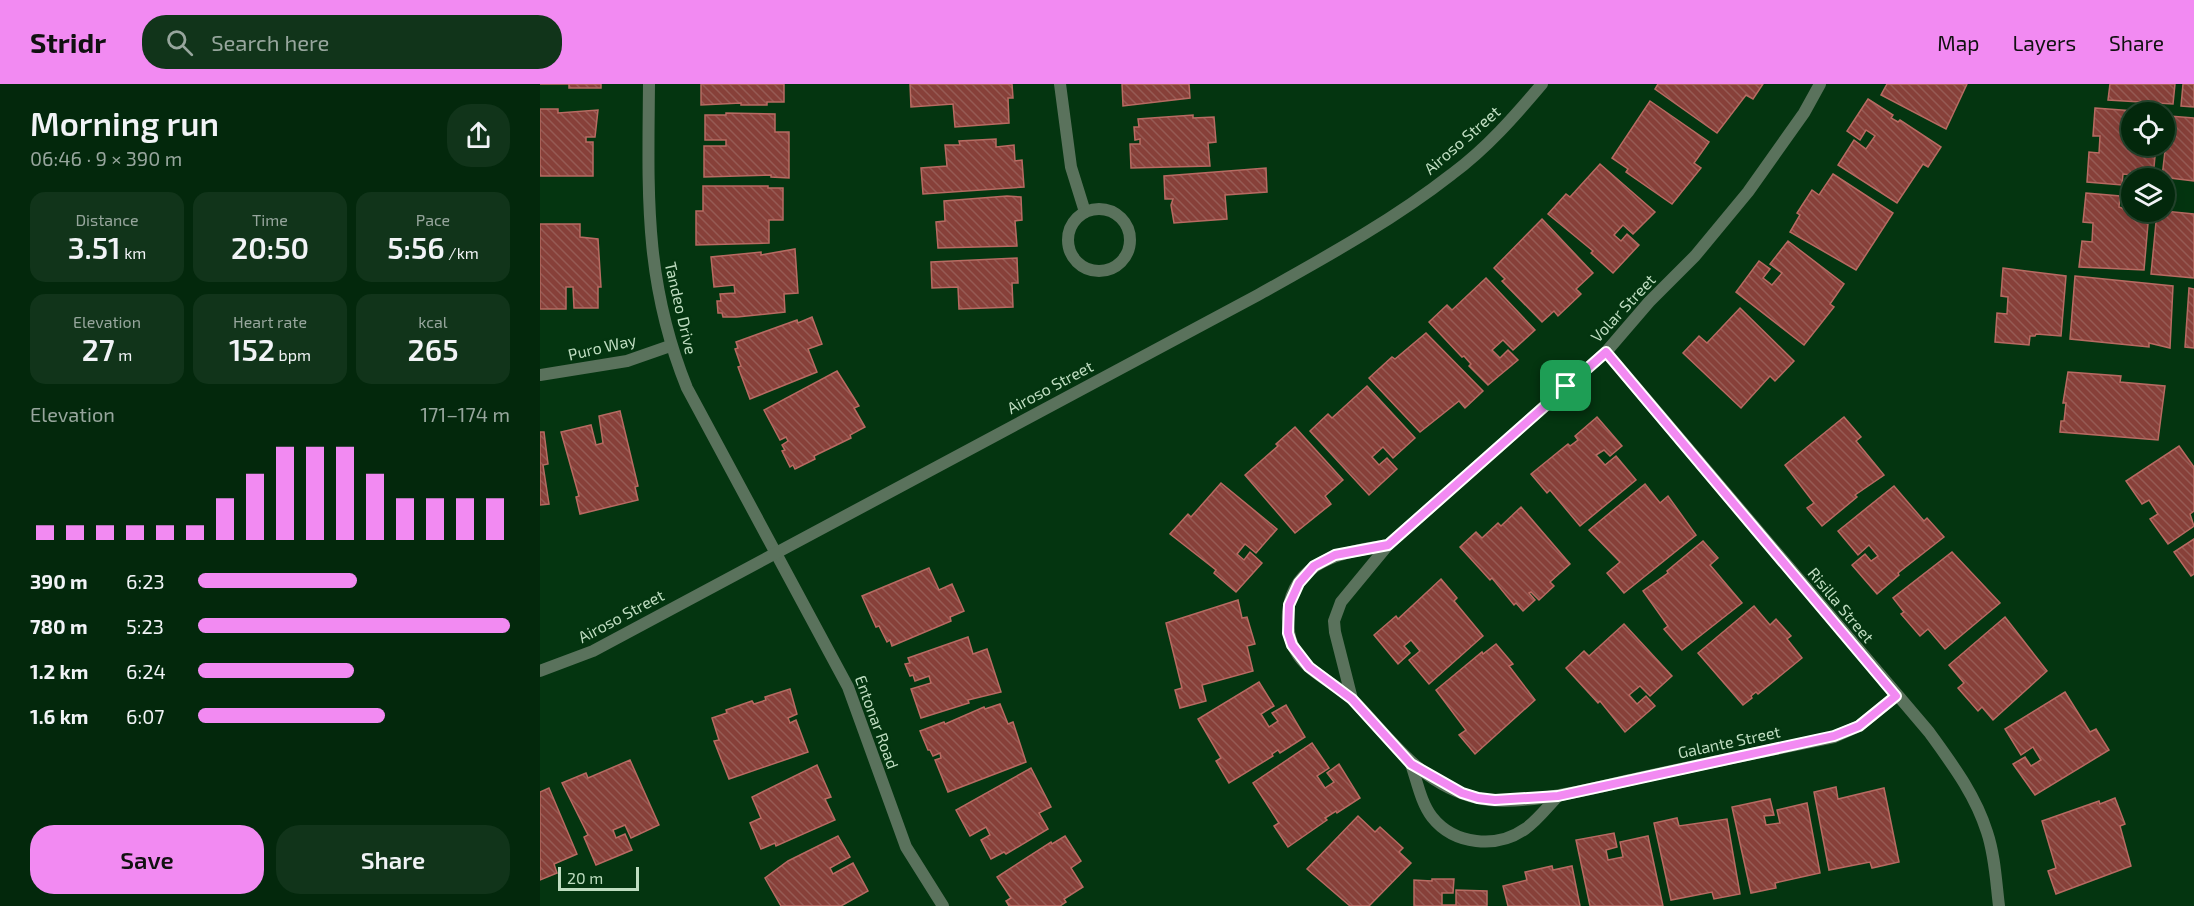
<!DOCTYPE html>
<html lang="en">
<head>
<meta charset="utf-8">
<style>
	:root { --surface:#03280c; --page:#11341a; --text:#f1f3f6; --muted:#97a69d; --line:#24442d; --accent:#f28af2 }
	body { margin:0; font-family:"Exo 2",sans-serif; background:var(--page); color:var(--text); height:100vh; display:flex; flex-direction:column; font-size:22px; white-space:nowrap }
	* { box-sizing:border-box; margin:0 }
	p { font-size:20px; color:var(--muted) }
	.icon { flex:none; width:33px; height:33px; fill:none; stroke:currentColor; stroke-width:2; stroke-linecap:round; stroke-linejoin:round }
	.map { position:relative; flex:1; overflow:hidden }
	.details { display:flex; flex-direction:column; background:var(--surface); width:540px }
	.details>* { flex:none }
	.controls { position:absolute; left:1581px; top:18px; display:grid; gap:12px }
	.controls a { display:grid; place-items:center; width:54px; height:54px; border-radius:50%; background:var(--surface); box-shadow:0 6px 24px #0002,0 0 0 2px var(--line); font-size:30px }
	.scale { position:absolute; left:18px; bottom:15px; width:81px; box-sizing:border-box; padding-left:6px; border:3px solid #bfddc1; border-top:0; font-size:16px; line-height:21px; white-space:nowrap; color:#bfddc1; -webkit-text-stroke:4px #043510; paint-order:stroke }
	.pin { position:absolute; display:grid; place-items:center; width:51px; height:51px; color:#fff; margin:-26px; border-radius:12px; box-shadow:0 3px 9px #0006 }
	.round { display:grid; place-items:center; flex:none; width:63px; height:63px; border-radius:24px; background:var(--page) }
	.overview { display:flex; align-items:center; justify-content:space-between; height:102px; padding:0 30px }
	h1 { font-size:33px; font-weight:600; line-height:45px }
	.metrics { display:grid; grid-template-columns:repeat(3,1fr); gap:9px; height:102px; padding:6px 30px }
	.metrics div { display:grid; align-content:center; border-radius:15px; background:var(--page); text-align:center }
	.metrics b { font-size:30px; font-weight:600 }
	.metrics small { font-size:16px; font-weight:400 }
	.metrics p { font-size:16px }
	.chart { height:168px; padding:12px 30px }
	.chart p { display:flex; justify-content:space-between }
	.chart svg { width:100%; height:108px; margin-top:6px; stroke:var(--accent); stroke-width:6 }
	.primary-button { display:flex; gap:12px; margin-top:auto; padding:12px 30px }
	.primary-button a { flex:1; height:69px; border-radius:24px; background:var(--accent); color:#111; font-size:24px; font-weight:600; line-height:69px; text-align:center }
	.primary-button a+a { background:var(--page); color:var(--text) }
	ul { padding:0 30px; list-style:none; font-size:20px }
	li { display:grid; grid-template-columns:96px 72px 1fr; align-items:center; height:45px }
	li i { height:15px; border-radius:8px; background:var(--accent) }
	header { display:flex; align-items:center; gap:36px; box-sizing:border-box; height:84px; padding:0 30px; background:var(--accent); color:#111 }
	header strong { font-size:28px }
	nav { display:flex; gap:33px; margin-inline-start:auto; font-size:21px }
	.search { width:420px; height:54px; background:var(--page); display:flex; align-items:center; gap:15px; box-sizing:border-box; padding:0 21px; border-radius:24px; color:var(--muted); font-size:22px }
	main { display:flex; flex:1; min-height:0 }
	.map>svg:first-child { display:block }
	.building { fill:url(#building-back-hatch); stroke:#b76b62; stroke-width:1.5 }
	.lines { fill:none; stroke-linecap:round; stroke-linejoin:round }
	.minor { stroke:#5a725c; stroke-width:12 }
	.tertiary { stroke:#5a725c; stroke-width:12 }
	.route-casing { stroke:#fff; stroke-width:12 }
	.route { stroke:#f28af2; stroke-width:8 }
	.labels { text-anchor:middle; stroke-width:4.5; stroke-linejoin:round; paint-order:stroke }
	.street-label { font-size:16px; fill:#bfddc1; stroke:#043510 }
</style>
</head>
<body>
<header>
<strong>Stridr</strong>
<div class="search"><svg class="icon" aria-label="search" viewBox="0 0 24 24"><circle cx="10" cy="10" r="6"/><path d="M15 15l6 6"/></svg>Search here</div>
<nav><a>Map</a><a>Layers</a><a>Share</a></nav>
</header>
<main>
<section class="details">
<div class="overview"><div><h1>Morning run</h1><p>06:46 · 9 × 390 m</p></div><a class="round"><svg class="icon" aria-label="share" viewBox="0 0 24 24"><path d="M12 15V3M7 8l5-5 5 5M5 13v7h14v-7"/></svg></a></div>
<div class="metrics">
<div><p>Distance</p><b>3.51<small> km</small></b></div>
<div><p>Time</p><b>20:50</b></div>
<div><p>Pace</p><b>5:56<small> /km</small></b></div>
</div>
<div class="metrics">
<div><p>Elevation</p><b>27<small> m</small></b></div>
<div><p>Heart rate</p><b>152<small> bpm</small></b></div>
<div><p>kcal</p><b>265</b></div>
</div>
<div class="chart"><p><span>Elevation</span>171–174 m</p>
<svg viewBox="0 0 160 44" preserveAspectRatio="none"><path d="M5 44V38M15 44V38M25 44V38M35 44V38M45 44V38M55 44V38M65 44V27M75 44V17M85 44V6M95 44V6M105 44V6M115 44V17M125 44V27M135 44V27M145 44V27M155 44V27"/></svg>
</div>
<ul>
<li><b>390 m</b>6:23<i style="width:51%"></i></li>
<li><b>780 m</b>5:23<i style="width:100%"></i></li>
<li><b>1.2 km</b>6:24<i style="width:50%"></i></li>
<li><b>1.6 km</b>6:07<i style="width:60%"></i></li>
</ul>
<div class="primary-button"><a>Save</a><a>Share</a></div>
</section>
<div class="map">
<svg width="1654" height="822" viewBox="0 0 1654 822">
	<defs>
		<pattern id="building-back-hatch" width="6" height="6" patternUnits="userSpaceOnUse" patternTransform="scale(1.5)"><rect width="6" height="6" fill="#874039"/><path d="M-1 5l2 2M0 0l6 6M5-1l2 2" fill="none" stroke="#965b54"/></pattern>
	</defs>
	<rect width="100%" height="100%" fill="#043510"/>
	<g class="building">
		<path d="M0,0H61V4H29V0Z"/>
		<path d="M161,0H244V18H227V21H201V19L161,21Z"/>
		<path d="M370,0H472L473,14H468L469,39L415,43L413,20L371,23Z"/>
		<path d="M582,0H649L650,14L583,22Z"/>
		<path d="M1118,0H1223L1213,15L1206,11L1177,49L1115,5Z"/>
		<path d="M1347,0H1427L1406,45L1341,11Z"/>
		<path d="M1570,0H1635L1633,20L1568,16Z"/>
		<path d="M1643,0H1654V23L1641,22Z"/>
		<path d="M1328,15L1353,31L1351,34L1358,38L1360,36L1401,63L1388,83L1383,80L1357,119L1298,81L1314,56L1326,65L1335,52L1326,46L1320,56L1307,47Z"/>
		<path d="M1110,17L1169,58L1154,79L1161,84L1132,120L1086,88L1088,85L1072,74Z"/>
		<path d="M1555,24L1595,27L1592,28V62H1616L1613,93L1583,90L1582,101L1547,98L1549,68L1559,69L1560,52H1553Z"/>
		<path d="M0,25H18V29L58,26L55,53H46V58H53V92H0Z"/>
		<path d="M186,29L235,30V48H249V94L231,93V91L164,93V62H186V56H165V31H186Z"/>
		<path d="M653,31V34L674,33L676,58L668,59L670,82L591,84L590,60H600V55L595,56L594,43H599L598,35Z"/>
		<path d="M1629,32L1654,34V97L1622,93Z"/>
		<path d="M456,55V63L474,61L475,77L482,76L484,103L383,110L381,84L407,82L405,61H420L419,57Z"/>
		<path d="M1060,80L1115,128L1093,150L1083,141L1074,151L1081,157L1087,150L1099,161L1073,189L1051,169L1053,167L1008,130L1026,110L1030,113Z"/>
		<path d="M726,84L727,108L685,111L687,135L634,139L631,121L633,115H625L624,92Z"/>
		<path d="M1293,90L1353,129L1316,186L1250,148L1260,131L1257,129L1272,106L1279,111Z"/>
		<path d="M163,102H228V104H243V136H229V159L156,161V127H163Z"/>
		<path d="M1546,109L1580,112L1579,123L1592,128H1609L1604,186L1539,183L1542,157L1552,158L1553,139L1543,138Z"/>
		<path d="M467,112L481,113L482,136L475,137L477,162L398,164L396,138L405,137L404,117Z"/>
		<path d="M1624,127L1654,130V194L1611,190L1617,128Z"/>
		<path d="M1002,135L1053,189L1036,205L1041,210L1018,232L1014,227L1002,238L962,197L965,195L954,184Z"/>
		<path d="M0,140H40V153L58,155L61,203H58V224H34L33,203H26V225H0Z"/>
		<path d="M1248,157L1304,200L1290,220L1294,223L1264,261L1196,208L1219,177L1230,185L1223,194L1232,201L1242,189L1230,180Z"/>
		<path d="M255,165L258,209L244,210L245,228L197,233H183L182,229H178L177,217H181L180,210L195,209L194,201L174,203L171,173L221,168V171Z"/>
		<path d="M477,174L478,199H472L473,223L419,225L418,203L392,204L391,178Z"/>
		<path d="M1463,184L1526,192L1521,252L1496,250L1495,252H1490L1489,261L1455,258L1457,229L1467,230L1468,213L1461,212Z"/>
		<path d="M1535,192L1633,202L1630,264L1609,259V263L1530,255Z"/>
		<path d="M946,194L995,246L973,266L963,256L952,266L960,274L968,266L978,276L948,301L929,282L931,280L924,272L922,273L889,238L907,221L912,226Z"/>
		<path d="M1649,204L1654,205V264L1645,263Z"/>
		<path d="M1200,224L1254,277L1235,297L1230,292L1201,324L1143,269L1159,252L1167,259Z"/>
		<path d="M272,233L282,260L268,265L277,288L210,315L198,283L201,282L195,265L198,264L196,258L257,236L258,239Z"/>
		<path d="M886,249L943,307L925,324L919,317L880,348L829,294L852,273L855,275Z"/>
		<path d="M297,287L319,322L314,324L325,343L310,351L311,354L274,372L275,375L255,385L253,381L250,383L242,367L245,366L242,361L248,357L246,353L240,356L224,326Z"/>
		<path d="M1528,288L1581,292L1580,298L1625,302L1618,356L1520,348L1521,337H1524L1526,319H1523Z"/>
		<path d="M827,302L875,354L853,374L843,363L832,373L839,381L847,374L857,385L829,411L770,347L788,330L792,334Z"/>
		<path d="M80,327L98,402L95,403L98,416L40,430L36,413L39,412L21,348L51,341L56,361L63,359L59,332Z"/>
		<path d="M1057,333L1082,362L1070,372L1064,366L1056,371L1065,381L1076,372L1096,396L1040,442L1010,406L1007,409L991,390L1028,360L1030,362L1038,356L1035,352Z"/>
		<path d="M1304,333L1321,353L1316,357L1344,391L1315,411L1317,413L1282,442L1267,424L1274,419L1245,381Z"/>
		<path d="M755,343L803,396L785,412L791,420L755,449L705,391L738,362L736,360Z"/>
		<path d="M0,348H4L8,380L3,381L9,420L0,421Z"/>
		<path d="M1639,362L1654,383V427L1650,430L1654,442L1628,460L1610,435L1618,430L1609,416L1602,420L1586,397Z"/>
		<path d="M681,399L737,445L716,469L705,460L697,470L704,476L710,468L722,479L696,508L674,489L676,486L630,450L648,430L651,433Z"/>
		<path d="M1105,400L1120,419L1128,412L1156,451L1084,509L1067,489L1080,478L1049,446Z"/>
		<path d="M1354,402L1384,437L1387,434L1404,453L1358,489L1359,491L1337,510L1312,481L1325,470L1331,477L1338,472L1329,461L1318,471L1298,447Z"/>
		<path d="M981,423L1030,480L1010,498L1014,502L999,516L991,508L989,509L995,516L983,527L976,519L974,521L952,494L950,496L920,463L936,448L942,454L958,439L961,442Z"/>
		<path d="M1654,455V490L1651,492L1634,468Z"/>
		<path d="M1163,457L1178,474L1170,481L1202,519L1142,566L1124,545L1128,542L1103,507L1128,489L1127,487Z"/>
		<path d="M1412,468L1460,519L1405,565L1388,545L1380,552L1361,530L1364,528L1353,514Z"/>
		<path d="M389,484L399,506L412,500L424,527L410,533L411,537L352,562L350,556L347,558L339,542L336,543L322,512Z"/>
		<path d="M901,495L917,514L914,517L943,552L889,600L869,576L880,567L871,556L864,562L870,569L858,580L834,551L856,532L858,535Z"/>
		<path d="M698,516L702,534L707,533L715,560L707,562L713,587L662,601L666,617L640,624L635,606L642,604L626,539Z"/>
		<path d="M1214,522L1230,541L1236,535L1251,552L1247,555L1262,574L1218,610L1216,608L1211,612L1212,614L1203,621L1158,569Z"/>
		<path d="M1465,533L1507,587L1453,636L1442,623L1438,627L1418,604L1424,599L1409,581Z"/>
		<path d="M1084,540L1132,592L1110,612L1100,602L1089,611L1097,620L1106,612L1115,622L1085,648L1060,617L1058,619L1026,584L1044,567L1049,572Z"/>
		<path d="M428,553L433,570L447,565L461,608L428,616L429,619L381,634L371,605L391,599L389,592L375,597L373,591L370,592L365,580L370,579L368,574Z"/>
		<path d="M956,560L973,580L969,582L995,616L935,670L919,651L926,646L896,606L942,568L943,570Z"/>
		<path d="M719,598L734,622L721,630L729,643L738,637L732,629L746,621L765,653L740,669L738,666L732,670L733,672L689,699L676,677L681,674L658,635Z"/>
		<path d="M250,605L257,630L248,634L250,639L256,636L268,668L189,695L174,657L179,656L172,634L187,629L186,626L212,617L214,620L226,616L225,613Z"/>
		<path d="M1525,608L1550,648L1556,645L1569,666L1495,711L1473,680L1485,673L1491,682L1501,676L1493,663L1481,671L1465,645Z"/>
		<path d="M460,620L468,640L473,638L486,678L408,708L395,676L401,674L400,669L393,672L390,666H388L380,647L404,638L405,640L444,623L445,625Z"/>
		<path d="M772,659L789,684L777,692L785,704L794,698L787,689L799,680L820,714L797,729L796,727L785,734L787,736L748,763L734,742L739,739L713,699Z"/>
		<path d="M90,676L119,741L91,754L85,741L73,746L76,754L85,750L92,766L56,781L44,753L48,751L22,699L46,689L48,694Z"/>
		<path d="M277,681L291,713L285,715L295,736L236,762L235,759L221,765L210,739L221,734L212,713Z"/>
		<path d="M491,684L511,723L499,729L508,745L466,770L464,768L451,775L441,756L450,751L446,743L430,752L416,726Z"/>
		<path d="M1296,703L1298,715L1344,704L1359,778L1332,784L1330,778L1289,786L1274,708Z"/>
		<path d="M9,704L37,770L14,780L17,789L0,796V708Z"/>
		<path d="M1575,714L1585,740L1580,742L1591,782L1516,810L1508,787L1516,784L1502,737L1559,717L1560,720Z"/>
		<path d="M1230,715L1234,731L1224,732L1226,741L1240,739L1237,726L1267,719L1280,789L1235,799L1236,804L1211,809L1192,723Z"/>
		<path d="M818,732L835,748L840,743L863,764L859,768L871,779L829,822H810L767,785Z"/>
		<path d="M1137,734L1139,742L1187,735L1200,810L1174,815L1172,808L1131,816L1114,739Z"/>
		<path d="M1074,749L1077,763L1066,766L1068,776L1083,773L1080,758L1108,752L1123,822H1050L1036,756Z"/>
		<path d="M298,752L310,773L290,784L293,790L313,779L328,807L301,822H241L225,794L248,777Z"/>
		<path d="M525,752L541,777L531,784L543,803L524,815L526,818L520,822H469L466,817L471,814L457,793L511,758L512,760Z"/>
		<path d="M1012,782L1013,786L1032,782L1040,822H968L963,802L987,796L985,788Z"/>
		<path d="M892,795H914L913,809H902V821H916V806L947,807V822H874V796L892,797Z"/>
	</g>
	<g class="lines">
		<g class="minor">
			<path d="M109,0C108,111 104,198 147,304L308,603L366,763L403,822"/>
			<path d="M520,0L531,83L545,128"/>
			<circle cx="559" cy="156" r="31"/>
			<path d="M1066,268L1389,648C1412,680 1435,710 1447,748C1455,772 1456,798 1459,822"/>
			<path d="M0,291L87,277L130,262"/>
			<path d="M848,461C805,468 754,475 748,528C747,544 749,558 758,571C772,591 797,600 814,617C852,656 880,700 937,714C979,724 1056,704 1098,694C1163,680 1229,666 1294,653L1319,642L1356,612"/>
			<path d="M812,615L795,548L794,537L801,518L848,461L1066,268L1109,218L1155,172L1208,108L1264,29L1280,0"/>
			<path d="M871,680C877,697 881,719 892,733C914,761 957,765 985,745C998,736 1008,722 1018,712"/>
		</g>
		<path class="tertiary" d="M0,587L53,567L718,211C784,174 852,137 912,90C946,65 975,32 1002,0"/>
	</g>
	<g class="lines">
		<g class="route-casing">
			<path id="route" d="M1066,268L1356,612L1319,642L1294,652L1018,712L955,716L938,714L922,709L871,680L812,615L769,583L752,561L748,549L749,521L759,499L774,482L795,471L848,461Z"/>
		</g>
		<use href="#route" class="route"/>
	</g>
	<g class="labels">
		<g class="street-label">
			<text transform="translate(922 56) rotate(-41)" y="6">Airoso Street</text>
			<text transform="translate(141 224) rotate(77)" y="6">Tandeo Drive</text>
			<text transform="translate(1083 224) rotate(-47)" y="6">Volar Street</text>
			<text transform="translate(62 263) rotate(-13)" y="6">Puro Way</text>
			<text transform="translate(510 303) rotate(-28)" y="6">Airoso Street</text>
			<text transform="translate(1301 521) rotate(50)" y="6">Risilla Street</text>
			<text transform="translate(81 532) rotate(-28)" y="6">Airoso Street</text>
			<text transform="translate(337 638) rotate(70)" y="6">Entonar Road</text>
			<text transform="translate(1189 658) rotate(-12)" y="6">Galante Street</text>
		</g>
	</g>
</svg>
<div class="controls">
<a><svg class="icon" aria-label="locate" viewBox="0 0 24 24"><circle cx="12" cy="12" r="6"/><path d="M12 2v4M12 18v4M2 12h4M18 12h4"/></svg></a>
<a><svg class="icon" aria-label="layers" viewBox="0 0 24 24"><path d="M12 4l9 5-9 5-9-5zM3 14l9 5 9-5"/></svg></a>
</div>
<div class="scale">20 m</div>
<div class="pin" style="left:1026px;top:302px;background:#1e9e55"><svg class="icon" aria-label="arrive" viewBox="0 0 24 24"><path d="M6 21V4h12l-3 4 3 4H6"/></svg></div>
</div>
</main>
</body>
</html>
